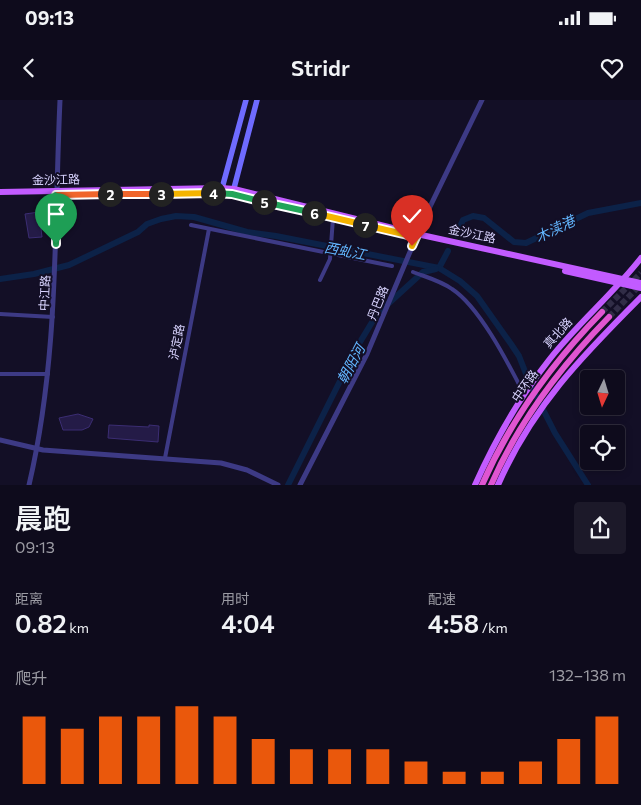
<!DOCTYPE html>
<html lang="zh">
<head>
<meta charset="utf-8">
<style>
	:root { --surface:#0e0b1c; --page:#1c1929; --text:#f1f3f6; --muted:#9b9ba3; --line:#2e2b3b; --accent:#ea580c }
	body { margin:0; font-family:Commissioner,"Noto Sans SC",sans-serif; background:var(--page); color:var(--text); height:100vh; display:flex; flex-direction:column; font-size:19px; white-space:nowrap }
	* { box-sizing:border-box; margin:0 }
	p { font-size:16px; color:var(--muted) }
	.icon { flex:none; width:28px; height:28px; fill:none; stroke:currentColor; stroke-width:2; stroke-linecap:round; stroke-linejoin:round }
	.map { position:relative; height:385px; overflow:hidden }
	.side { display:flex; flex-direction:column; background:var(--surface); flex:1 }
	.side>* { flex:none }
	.needle { width:32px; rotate:184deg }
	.buttons { position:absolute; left:580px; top:270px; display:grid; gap:10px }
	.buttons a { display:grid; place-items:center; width:45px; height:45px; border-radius:5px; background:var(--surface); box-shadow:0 2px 8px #0003,0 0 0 1px var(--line); font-size:25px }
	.pin { position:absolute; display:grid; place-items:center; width:42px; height:42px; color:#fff; margin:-51px -21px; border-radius:50% 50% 50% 0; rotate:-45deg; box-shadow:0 0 5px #0007 }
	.pin .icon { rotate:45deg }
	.km { position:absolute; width:25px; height:25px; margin:-12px; border-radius:50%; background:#222; color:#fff; font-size:14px; line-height:25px; text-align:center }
	.round { display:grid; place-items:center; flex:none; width:52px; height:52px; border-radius:5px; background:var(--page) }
	.overview { display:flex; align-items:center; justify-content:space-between; height:85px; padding:0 15px }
	h1 { font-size:28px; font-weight:600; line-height:38px }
	.metrics { display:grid; grid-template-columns:repeat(3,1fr); gap:8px; height:85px; padding:5px 15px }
	.metrics div { display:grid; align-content:center }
	.metrics b { font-size:25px; font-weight:600 }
	.metrics small { font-size:14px; font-weight:400 }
	.metrics p { font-size:14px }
	.chart { height:140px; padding:10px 15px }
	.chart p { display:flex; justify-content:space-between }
	.chart svg { width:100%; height:90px; margin-top:5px; stroke:var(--accent); stroke-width:6 }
	.status { display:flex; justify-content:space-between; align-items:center; height:35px; padding:0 25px; background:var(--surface); direction:ltr }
	.status svg { height:14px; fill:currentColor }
	header { display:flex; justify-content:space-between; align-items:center; height:65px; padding:0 15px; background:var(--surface); font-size:22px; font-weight:600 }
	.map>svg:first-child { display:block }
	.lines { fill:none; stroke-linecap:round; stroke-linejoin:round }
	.river { stroke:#0c2248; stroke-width:6 }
	.building { fill:#241b47; stroke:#3b2d73 }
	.trunk-tunnel { stroke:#312d47; stroke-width:6; stroke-dasharray:6 3; stroke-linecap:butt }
	.minor { stroke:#3d3a85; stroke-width:4 }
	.tertiary { stroke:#3d3a85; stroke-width:5 }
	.secondary { stroke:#6f6bff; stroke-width:5.5 }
	.primary { stroke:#c25bff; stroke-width:6 }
	.trunk { stroke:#e055d1; stroke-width:6 }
	.split-1-casing { stroke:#fff; stroke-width:10 }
	.split-2-casing { stroke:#fff; stroke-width:10 }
	.split-3-casing { stroke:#fff; stroke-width:10 }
	.split-4-casing { stroke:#fff; stroke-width:10 }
	.split-5-casing { stroke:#fff; stroke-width:10 }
	.split-6-casing { stroke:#fff; stroke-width:10 }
	.split-7-casing { stroke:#fff; stroke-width:10 }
	.split-8-casing { stroke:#fff; stroke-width:10 }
	.split-1 { stroke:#22a559; stroke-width:6 }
	.split-2 { stroke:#f0652b; stroke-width:6 }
	.split-3 { stroke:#f0652b; stroke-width:6 }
	.split-4 { stroke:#f5b400; stroke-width:6 }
	.split-5 { stroke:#22a559; stroke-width:6 }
	.split-6 { stroke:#22a559; stroke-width:6 }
	.split-7 { stroke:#f5b400; stroke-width:6 }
	.split-8 { stroke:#f5b400; stroke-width:6 }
	.labels { text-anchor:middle; stroke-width:4; stroke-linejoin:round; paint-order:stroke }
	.street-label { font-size:12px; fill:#d9d4ff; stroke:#130f26 }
	.water-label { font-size:14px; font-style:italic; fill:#62b6ff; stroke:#130f26 }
</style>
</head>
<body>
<div class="status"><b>09:13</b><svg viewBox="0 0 49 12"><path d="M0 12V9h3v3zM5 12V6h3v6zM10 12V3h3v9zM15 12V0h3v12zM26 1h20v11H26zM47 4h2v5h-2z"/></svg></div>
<header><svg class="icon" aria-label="back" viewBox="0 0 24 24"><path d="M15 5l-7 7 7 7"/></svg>Stridr<svg class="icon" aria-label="heart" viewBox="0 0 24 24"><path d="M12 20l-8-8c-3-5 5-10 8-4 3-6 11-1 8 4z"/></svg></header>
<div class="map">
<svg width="641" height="385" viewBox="0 0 641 385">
	<rect width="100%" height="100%" fill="#130f26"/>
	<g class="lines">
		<g class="river">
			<path d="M456,135L463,120L473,116L484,118L514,142L526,143L588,113L641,103"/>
			<path d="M439,168L448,151"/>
			<path d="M0,179L34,174L69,165L138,132L147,124L161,119L176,116L194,117L247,132L276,136L439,168L460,181L477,196L511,244L519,256L530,284L555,333L588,385"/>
			<path d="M288,385L357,247L377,214L423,172L436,169"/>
		</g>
	</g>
	<g class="building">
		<path d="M39,112L42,137L29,138L25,114Z"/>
		<path d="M78,314L93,319L89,327L82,330H63L59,318Z"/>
		<path d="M109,325L149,327V325L159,326L158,342L108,338Z"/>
	</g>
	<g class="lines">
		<g class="trunk-tunnel">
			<path d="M602,212L641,173"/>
			<path d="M609,217L641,184"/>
		</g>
		<g class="minor">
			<path d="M191,125L392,166"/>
			<path d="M413,172C426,177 441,181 452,189C480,207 509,265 524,294"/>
			<path d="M320,180L330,159L333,118"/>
			<path d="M0,214L53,217"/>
			<path d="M0,274H48"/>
			<path d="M165,358L209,129"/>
		</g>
		<g class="tertiary">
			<path d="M0,340L43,350L221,363L247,370L278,385"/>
			<path d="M29,385C59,257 54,130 60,0"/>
			<path d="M300,385L367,254L423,121L482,0"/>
		</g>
		<g class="secondary">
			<path d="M221,92L246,0"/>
			<path d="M233,92L257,0"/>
		</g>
		<g class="primary">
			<path d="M0,92L222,88L234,89L417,134L641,183"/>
			<path d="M136,94L221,93L309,112"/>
			<path d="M565,171L641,188"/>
			<path d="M475,385C495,340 519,298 549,260C577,224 613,194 641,158"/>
			<path d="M498,385C532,307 582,256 641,197"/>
		</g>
		<g class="trunk">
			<path d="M482,385C511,319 552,263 602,212"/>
			<path d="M491,385C519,321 560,267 609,217"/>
		</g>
	</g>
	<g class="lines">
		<g class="split-1-casing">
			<path id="split-1" d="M56,144V95H58"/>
		</g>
		<g class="split-2-casing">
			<path id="split-2" d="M58,95L110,94"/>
		</g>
		<g class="split-3-casing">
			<path id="split-3" d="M110,94H161"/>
		</g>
		<g class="split-4-casing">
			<path id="split-4" d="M161,94L213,93"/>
		</g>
		<g class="split-5-casing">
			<path id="split-5" d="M213,93L232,94L264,102"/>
		</g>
		<g class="split-6-casing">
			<path id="split-6" d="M264,102L314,113"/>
		</g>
		<g class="split-7-casing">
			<path id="split-7" d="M314,113L365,125"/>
		</g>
		<g class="split-8-casing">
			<path id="split-8" d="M365,125L416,137L412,146"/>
		</g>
		<use href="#split-1" class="split-1"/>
		<use href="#split-2" class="split-2"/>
		<use href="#split-3" class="split-3"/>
		<use href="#split-4" class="split-4"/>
		<use href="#split-5" class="split-5"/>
		<use href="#split-6" class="split-6"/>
		<use href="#split-7" class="split-7"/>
		<use href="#split-8" class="split-8"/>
	</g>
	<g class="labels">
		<g class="street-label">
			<text transform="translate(56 80) rotate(-1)" y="4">金沙江路</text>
			<text transform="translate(472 134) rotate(12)" y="4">金沙江路</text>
			<text transform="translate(45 193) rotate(-87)" y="4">中江路</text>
			<text transform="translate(378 203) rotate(-68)" y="4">丹巴路</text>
			<text transform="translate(558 233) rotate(-48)" y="4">真北路</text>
			<text transform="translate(177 242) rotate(-79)" y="4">泸定路</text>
			<text transform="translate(525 286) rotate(-55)" y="4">中环路</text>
		</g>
		<g class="water-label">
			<text transform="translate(555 129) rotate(-26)" y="5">木渎港</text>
			<text transform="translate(345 151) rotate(11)" y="5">西虬江</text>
			<text transform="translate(351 264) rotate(-62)" y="5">朝阳河</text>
		</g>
	</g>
</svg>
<div class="buttons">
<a><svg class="needle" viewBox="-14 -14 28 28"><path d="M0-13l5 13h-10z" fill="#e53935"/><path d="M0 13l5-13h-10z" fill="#9b9ba3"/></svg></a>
<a><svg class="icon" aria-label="locate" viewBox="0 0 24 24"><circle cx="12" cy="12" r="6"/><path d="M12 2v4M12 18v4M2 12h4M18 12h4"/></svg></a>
</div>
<div class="pin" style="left:56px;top:144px;background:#1e9e55"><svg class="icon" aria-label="arrive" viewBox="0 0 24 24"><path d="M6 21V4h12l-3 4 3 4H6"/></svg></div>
<div class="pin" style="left:412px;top:146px;background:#d93025"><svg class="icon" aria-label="check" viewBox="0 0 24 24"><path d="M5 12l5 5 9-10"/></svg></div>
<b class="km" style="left:110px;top:94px">2</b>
<b class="km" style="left:161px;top:94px">3</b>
<b class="km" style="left:213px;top:93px">4</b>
<b class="km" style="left:264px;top:102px">5</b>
<b class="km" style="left:314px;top:113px">6</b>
<b class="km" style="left:365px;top:125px">7</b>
</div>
<section class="side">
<div class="overview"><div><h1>晨跑</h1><p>09:13</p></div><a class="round"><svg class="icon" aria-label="share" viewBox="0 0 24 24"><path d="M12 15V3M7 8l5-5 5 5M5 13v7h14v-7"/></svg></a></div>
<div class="metrics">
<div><p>距离</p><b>0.82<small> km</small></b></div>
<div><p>用时</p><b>4:04</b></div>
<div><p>配速</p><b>4:58<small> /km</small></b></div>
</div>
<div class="chart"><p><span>爬升</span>132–138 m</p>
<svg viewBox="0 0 160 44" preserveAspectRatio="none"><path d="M5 44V11M15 44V17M25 44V11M35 44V11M45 44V6M55 44V11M65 44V22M75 44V27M85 44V27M95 44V27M105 44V33M115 44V38M125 44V38M135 44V33M145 44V22M155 44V11"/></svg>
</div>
</section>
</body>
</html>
